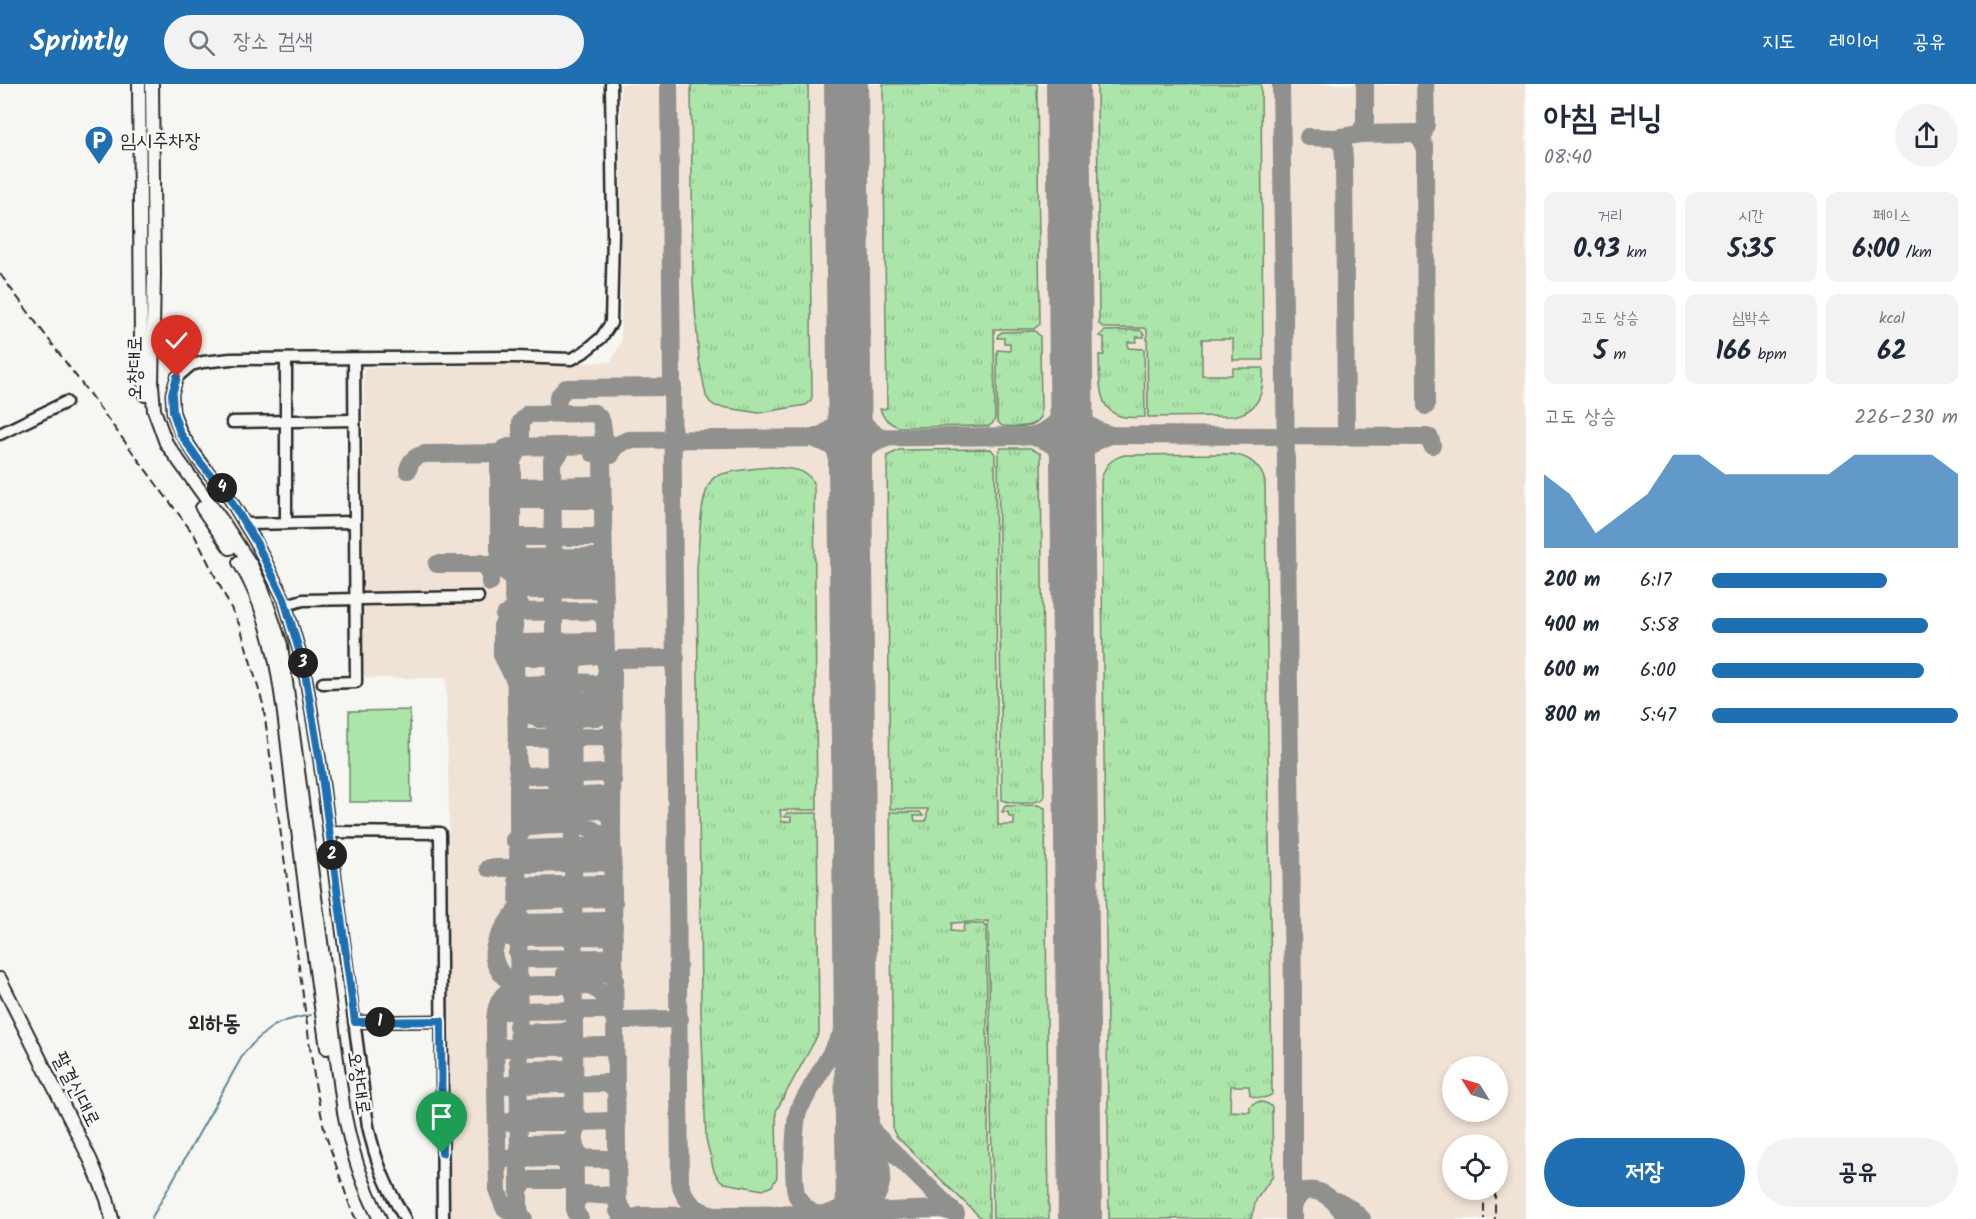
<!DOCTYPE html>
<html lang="ko">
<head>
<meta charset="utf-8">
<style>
	:root { --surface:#fff; --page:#f2f2f3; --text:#1f2937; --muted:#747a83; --accent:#1f6fb2 }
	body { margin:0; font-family:Kalam,"Poor Story",sans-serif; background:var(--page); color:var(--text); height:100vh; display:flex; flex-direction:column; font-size:22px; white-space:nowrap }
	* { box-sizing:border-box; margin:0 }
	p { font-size:20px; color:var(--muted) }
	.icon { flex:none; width:33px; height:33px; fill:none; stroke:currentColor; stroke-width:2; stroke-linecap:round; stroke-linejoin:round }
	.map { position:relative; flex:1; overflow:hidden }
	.drawer { display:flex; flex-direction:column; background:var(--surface); width:450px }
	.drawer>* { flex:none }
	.needle { width:39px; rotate:307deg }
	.buttons { position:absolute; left:1442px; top:972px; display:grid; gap:12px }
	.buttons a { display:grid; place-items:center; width:66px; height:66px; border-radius:50%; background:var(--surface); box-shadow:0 3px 9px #0003; font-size:30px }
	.pin { position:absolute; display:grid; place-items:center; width:51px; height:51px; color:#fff; margin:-62px -26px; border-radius:50% 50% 50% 0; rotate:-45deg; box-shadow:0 0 6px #0007 }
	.pin .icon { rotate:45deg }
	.km { position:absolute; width:30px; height:30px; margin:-15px; border-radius:50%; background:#222; color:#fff; font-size:16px; line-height:30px; text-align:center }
	.round { display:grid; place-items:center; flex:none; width:63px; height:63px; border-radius:32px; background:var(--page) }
	.overview { display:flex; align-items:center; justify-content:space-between; height:102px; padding:0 18px }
	h1 { font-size:33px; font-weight:700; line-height:45px }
	.stats { display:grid; grid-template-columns:repeat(3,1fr); gap:9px; height:102px; padding:6px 18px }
	.stats div { display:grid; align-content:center; border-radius:12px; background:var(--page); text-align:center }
	.stats b { font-size:26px; font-weight:700 }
	.stats small { font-size:16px; font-weight:400 }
	.stats p { font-size:16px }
	.chart { height:168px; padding:12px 18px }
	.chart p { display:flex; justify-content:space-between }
	.chart svg { width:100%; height:108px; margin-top:6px; fill:var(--accent); opacity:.7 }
	.button { display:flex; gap:12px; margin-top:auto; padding:12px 18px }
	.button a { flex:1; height:69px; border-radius:36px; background:var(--accent); color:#fff; font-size:24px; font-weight:700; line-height:69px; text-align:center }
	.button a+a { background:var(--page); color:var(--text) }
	ul { padding:0 18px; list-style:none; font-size:20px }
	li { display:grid; grid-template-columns:96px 72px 1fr; align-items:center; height:45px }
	li i { height:15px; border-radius:8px; background:var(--accent) }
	header { display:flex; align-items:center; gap:36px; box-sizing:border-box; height:84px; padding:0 30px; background:var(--accent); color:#fff }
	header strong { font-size:28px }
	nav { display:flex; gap:33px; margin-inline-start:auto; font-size:21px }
	.search { width:420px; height:54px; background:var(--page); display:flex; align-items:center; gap:15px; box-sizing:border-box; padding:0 21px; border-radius:33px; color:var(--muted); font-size:22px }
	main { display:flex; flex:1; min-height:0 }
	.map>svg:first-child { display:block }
	.built { fill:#f1e2d6; fill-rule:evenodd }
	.grass { fill:url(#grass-tufts); stroke:#6c886a; stroke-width:1.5 }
	.garden { fill:#ace5aa; stroke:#6c886a; stroke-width:1.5 }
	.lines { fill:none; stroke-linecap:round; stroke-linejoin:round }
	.stream { stroke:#5d8997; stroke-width:2 }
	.taxiway { stroke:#90908e; stroke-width:18 }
	.runway { stroke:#90908e; stroke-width:44 }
	.minor-casing { stroke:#2b2b2b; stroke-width:15 }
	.major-casing { stroke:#2b2b2b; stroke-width:16 }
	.minor { stroke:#f6f6f2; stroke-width:10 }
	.major { stroke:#f6f6f2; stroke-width:12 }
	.rail { stroke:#2b2b2b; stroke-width:2; stroke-dasharray:9 4.5; stroke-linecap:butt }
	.route-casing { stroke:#fff; stroke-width:12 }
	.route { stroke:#1f6fb2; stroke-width:8 }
	.labels { text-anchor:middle; stroke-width:5; stroke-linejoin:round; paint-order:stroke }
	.poi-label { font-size:20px; fill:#2b2b2b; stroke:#f6f6f2; text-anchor:start }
	.street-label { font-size:20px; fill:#2b2b2b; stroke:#f6f6f2 }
	.quarter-label { font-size:22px; font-weight:bold; fill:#2b2b2b; stroke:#f6f6f2 }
</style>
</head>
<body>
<header>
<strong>Sprintly</strong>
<div class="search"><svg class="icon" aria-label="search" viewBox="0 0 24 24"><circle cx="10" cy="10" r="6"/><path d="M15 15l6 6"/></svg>장소 검색</div>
<nav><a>지도</a><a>레이어</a><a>공유</a></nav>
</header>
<main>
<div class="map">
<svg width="1526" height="1135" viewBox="0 0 1526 1135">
	<defs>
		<pattern id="grass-tufts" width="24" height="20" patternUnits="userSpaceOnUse" patternTransform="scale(1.5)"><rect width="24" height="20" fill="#ace5aa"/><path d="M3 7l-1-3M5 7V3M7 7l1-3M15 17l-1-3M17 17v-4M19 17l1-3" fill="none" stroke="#94c592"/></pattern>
	</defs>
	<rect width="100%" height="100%" fill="#f6f6f2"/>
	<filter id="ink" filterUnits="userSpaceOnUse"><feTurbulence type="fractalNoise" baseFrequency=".0167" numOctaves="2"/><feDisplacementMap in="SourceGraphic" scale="12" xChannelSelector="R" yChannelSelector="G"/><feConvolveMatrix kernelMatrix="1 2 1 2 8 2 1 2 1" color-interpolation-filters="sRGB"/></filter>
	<g filter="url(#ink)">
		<path class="built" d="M621,0H1526V1135H449L447,913L449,733L446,594H368L362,590L364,284L611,278L621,258ZM1452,982H1497V1028H1452ZM1452,1060H1497V1106H1452Z"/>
		<g class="grass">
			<path d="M691,0H808L812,312L811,317L806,321L759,329L715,322L710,318L706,312L699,276L693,199Z"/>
			<path d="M883,0H1037L1040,240L1034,245H994L995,334L993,339L989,342L899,343C890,340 883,335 880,325L887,324Z"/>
			<path d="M1097,0H1261L1263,276H1233V255H1202V291H1232L1233,284H1263C1264,308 1260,327 1233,332L1148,333L1147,246L1144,244H1105L1099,240Z"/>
			<path d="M1140,246L1144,250V253H1137L1136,258H1128V264L1144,265L1145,333C1138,333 1131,334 1125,333C1095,329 1100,292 1099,271H1104V253L1099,252L1105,247Z"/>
			<path d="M1035,247L1040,252L1041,333C1032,346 1015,342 1002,342L997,337V266L1010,267V259H1004V254H997L998,251L1002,248Z"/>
			<path d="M1001,364H1030L1041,370L1044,714C1036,721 1011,720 1002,716L998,370Z"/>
			<path d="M991,365L995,370L998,741H1014V733H1009L1008,728H1002L1005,722L1038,721L1045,724L1049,1135H993L988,837L952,839L951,847L963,848L964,840H983L986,843L989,1135H982L896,1052L893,1046L890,728H920L923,732H914L915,737H926L928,725H890L887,372L899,366Z"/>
			<path d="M1231,370C1248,372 1260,381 1265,397L1272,1010C1267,1015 1255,1015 1250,1011L1249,1002H1231L1230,1027L1250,1028V1022C1256,1016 1266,1017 1272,1023L1273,1092L1256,1116L1251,1135H1109L1101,396C1104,382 1111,374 1125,371Z"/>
			<path d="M771,383C787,385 810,383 814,402L817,726H780L782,738L791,737V733H784L787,729H817L819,949L776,1027L777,1093L772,1102L763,1106L725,1099L719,1095L714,1087L706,1055L701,928L697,484C699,465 699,403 715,393C724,387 759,384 771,383Z"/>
		</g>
		<path class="garden" d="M410,626L411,718H349V627Z"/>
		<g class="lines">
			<path class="stream" d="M151,1135L244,969C268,943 275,937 311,931"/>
			<g class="taxiway">
				<path d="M669,0L680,1099C685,1119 700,1131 721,1131"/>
				<path d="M1281,0L1293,911V1135"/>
				<path d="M1417,49L1424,48L1426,40L1425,0"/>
				<path d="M1360,50L1365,38V0"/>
				<path d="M1308,53L1335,54L1360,50L1417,49L1425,63L1426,322"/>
				<path d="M1335,54L1343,61L1344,75L1346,341V347L1339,353"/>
				<path d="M849,307C855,326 864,348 885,354"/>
				<path d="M1071,314C1076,334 1092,346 1111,351L1426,353L1430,354L1432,361"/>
				<path d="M557,329L558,313L566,304L673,303"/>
				<path d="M1030,352C1052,347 1063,334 1071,314"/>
				<path d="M816,353C836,347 848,327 849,307"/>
				<path d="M817,356C835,361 847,374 850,392"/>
				<path d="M616,361L605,366L602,376L606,582L611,585L613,589L612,746L618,1127L625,1135"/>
				<path d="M611,371L615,362L628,356L1030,352C1056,356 1069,374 1072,399"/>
				<path d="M408,386C410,376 415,372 425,370L511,369"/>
				<path d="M850,392C859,374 865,361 885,355"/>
				<path d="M1072,396C1073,373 1090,357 1111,351"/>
				<path d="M522,403L594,401"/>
				<path d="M518,404L512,410L514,413L520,416H593L600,419L603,423"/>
				<path d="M517,467L512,462L520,453H596L604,446"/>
				<path d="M481,479L490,489V499"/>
				<path d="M503,479L507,475L512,474L593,473L598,475L604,482L601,488L596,491H560L554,483L550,489L546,491H510L494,479L497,478L501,471L499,465V377C500,369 501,365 509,363L608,361"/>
				<path d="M437,480H504"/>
				<path d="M520,521L513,513L523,506L598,505L605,512"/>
				<path d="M504,532L510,528L595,527L601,530L605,536"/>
				<path d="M502,542V571L533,632L539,635L598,633"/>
				<path d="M578,573H523L515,567L523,559L597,557L606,564L600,571L578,573L572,580L575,1128L580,1135"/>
				<path d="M606,590L613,579L619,575L676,574"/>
				<path d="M516,595L522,601L549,600L556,607L561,600C575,599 596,595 606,606"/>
				<path d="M518,613L524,618L605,616L613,624"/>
				<path d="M519,641C515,646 517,650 522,654L605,653L613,660"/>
				<path d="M517,683L524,692L605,689L613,697"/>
				<path d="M556,701L552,376L560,369"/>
				<path d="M565,715V713L604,711L607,712L612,717"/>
				<path d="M572,720L565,713H527L518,723L525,729L603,726L612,733"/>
				<path d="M514,756L526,743C555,742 607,730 608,773"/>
				<path d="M518,758L524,765L603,762L613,770"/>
				<path d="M528,780L605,778L613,785"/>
				<path d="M489,784H508"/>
				<path d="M517,795L525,802L603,800L609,801L613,806"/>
				<path d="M517,832L525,839L604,837L611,839L614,842"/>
				<path d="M508,853L608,852L614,857"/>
				<path d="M517,869L524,875L607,874"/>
				<path d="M565,890L608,889L615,896"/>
				<path d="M525,901C515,900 506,896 500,888C496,881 492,874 494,866C496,853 515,826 525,817L606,814L614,819"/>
				<path d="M506,927L603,926"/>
				<path d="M612,931C610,922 607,913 599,907C587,898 572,901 558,901C520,901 493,898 495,945C495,955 495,960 504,964L606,962L613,966L616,974"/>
				<path d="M624,936L680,935"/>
				<path d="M517,942L519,945L524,949L566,947"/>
				<path d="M495,956L498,1108L504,1123L519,1135"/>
				<path d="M518,977L519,981L524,986L566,985"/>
				<path d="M508,1001L608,999L615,1005L617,1010"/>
				<path d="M857,1019L863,1033L875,1050L956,1130"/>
				<path d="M518,1032L524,1023L567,1022L572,1026L580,1036"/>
				<path d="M508,1038H582"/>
				<path d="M575,1047L582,1038L610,1037L617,1043"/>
				<path d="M519,1068L526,1060L567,1059L574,1064L582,1073"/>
				<path d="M571,1074L609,1075L618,1081"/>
				<path d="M506,1075L560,1074L567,1080L568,1085"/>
				<path d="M519,1105L526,1096H568"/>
				<path d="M1337,1117L1351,1125L1362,1135"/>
				<path d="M575,1118L583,1110L613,1112L623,1126"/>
				<path d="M1293,1123C1304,1090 1337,1113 1346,1135"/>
				<path d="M834,1129L941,1125L955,1129"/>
				<path d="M859,1131C879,1118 889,1092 876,1069C872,1062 866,1058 861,1051"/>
				<path d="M817,1132C809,1127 801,1121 797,1112C792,1100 794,1037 799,1025L856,925"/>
				<path d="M524,1135L520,1130L519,1122L518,698L512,453V377L517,367L521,363V338L528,330L594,329C605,336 602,344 604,355L611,361L593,369"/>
				<path d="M631,1135L640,1132L826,1130C843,1126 855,1115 858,1098"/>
			</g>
			<g class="runway">
				<path d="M846,0L858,1135"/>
				<path d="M1068,0L1080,1135"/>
			</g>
			<g class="minor-casing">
				<g id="minor">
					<path d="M286,275V439"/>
					<path d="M232,338L354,336"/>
					<path d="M0,350L66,318"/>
					<path d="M245,440L354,438"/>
					<path d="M286,521L303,516L478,513"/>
					<path d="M323,599L356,598L354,275"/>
					<path d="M329,748L440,749L443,1135"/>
					<path d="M355,938L441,937"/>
					<path d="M405,1135C386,1102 376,1079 368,1042L320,678L304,583L284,515L256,458L228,412L200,378L181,349L173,328L172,310L177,293L191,281L203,278L231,275L514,273L572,275L584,268L601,254L611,239L613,150L611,0"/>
				</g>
			</g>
			<g class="major-casing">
				<g id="major">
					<path d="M139,0L141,257L145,311"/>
					<path d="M152,0L154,190L152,301L154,326L166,359L223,438L251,481L261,502L281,561L344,1028C352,1068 361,1098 380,1135"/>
					<path d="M202,424L230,464"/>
					<path d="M239,478C280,543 284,633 293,707C304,792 314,878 327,964"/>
					<path d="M0,895L91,1077L107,1115L112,1135"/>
				</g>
			</g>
			<use href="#minor" class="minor"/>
			<use href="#major" class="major"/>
			<g class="rail">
				<path d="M0,190L195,452L240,542L263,620L315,999L325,1049L351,1125L356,1135"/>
				<path d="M1484,1106V1135"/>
				<path d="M1495,1106V1135"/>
			</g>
		</g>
	</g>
	<g class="lines" filter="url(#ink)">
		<g class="route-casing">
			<path id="route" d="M177,293L172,310L173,328L180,349L200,378L228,412L256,458L284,515L304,583L320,678L355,938L441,937L442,1069"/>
		</g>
		<use href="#route" class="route"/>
	</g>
	<defs>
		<g id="parking-pin" transform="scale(1.5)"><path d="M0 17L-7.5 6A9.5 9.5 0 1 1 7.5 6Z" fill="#1f6fb2" stroke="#f6f6f2"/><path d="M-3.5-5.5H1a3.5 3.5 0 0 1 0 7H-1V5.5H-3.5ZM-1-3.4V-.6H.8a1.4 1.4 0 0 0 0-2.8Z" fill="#fff"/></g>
	</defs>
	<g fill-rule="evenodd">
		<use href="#parking-pin" x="99" y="56"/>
	</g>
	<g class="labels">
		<g class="poi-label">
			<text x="120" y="63">임시주차장</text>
		</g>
		<g class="street-label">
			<text transform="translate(134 284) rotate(-90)" y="7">오창대로</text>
			<text transform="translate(360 999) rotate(81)" y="7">오창대로</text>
			<text transform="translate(77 1005) rotate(63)" y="7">팔결신대로</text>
		</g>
		<g class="quarter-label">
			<text x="214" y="946">외하동</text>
		</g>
	</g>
</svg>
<div class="buttons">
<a><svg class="needle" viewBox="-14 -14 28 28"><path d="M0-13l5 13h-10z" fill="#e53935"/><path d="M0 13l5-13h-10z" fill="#747a83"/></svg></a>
<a><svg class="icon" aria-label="locate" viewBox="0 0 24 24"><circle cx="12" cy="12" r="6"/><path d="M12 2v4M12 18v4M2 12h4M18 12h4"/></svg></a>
</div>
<div class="pin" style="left:442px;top:1069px;background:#1e9e55"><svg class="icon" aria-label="arrive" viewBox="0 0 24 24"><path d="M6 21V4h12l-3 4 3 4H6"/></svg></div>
<div class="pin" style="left:177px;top:293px;background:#d93025"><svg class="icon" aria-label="check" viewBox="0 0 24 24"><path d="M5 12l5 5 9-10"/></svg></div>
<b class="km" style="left:380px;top:938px">1</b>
<b class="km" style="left:332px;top:771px">2</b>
<b class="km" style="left:303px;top:579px">3</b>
<b class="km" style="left:222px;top:404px">4</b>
</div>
<section class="drawer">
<div class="overview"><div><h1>아침 러닝</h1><p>08:40</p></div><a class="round"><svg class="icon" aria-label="share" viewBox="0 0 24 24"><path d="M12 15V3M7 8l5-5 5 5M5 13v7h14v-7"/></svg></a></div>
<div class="stats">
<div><p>거리</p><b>0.93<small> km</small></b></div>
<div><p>시간</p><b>5:35</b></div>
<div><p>페이스</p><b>6:00<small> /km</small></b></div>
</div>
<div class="stats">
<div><p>고도 상승</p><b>5<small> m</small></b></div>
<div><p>심박수</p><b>166<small> bpm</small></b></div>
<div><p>kcal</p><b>62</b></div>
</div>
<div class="chart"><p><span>고도 상승</span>226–230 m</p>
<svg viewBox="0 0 160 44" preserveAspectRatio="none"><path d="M0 44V14L10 22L20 38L30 30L40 22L50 6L60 6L70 14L80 14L90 14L100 14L110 14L120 6L130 6L140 6L150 6L160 14V44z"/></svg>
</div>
<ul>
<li><b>200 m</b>6:17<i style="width:71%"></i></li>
<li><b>400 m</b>5:58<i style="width:88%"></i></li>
<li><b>600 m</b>6:00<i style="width:86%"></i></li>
<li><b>800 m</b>5:47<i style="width:100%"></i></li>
</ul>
<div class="button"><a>저장</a><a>공유</a></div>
</section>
</main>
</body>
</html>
